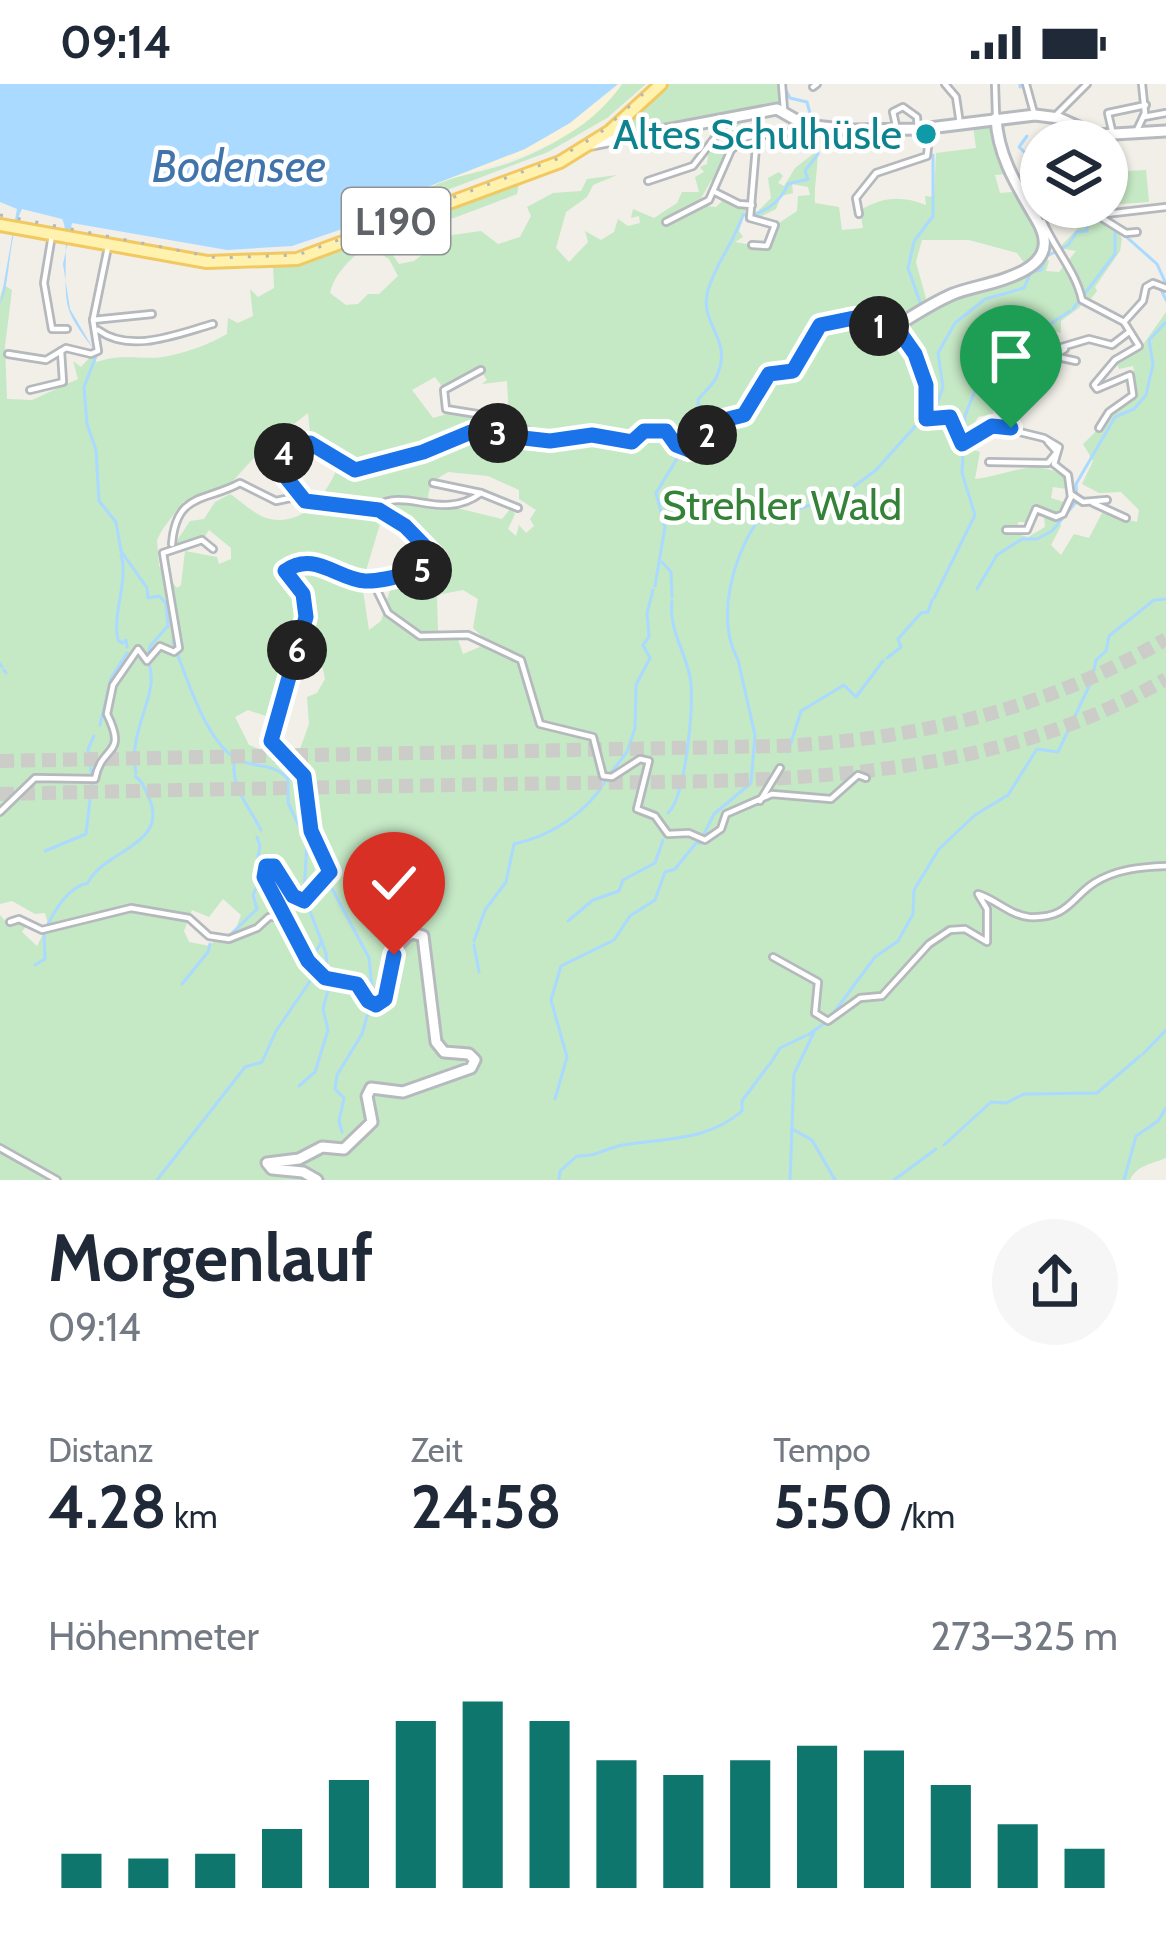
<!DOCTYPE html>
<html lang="de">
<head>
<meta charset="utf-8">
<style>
	:root { --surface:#fff; --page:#f6f6f7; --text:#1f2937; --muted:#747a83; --accent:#0f766e }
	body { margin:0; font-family:Cabin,sans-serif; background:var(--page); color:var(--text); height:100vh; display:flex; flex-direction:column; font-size:45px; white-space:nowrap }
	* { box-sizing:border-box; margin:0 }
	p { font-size:39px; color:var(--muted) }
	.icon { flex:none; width:66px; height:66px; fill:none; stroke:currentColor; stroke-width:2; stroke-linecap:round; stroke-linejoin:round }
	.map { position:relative; height:1096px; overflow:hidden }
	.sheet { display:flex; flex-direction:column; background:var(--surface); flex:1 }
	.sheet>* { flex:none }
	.controls { position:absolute; left:1020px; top:36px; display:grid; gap:24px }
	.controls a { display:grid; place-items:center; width:108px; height:108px; border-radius:50%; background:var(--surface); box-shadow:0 3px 9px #0004; font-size:60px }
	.pin { position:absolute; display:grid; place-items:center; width:102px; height:102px; color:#fff; margin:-123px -51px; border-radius:50% 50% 50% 0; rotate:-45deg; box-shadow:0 0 12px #0007 }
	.pin .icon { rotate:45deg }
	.km { position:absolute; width:60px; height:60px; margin:-30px; border-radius:50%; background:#222; color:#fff; font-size:33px; line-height:60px; text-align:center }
	.round { display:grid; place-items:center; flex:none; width:126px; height:126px; border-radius:63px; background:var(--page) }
	.headline { display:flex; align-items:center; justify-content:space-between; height:204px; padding:0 48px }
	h1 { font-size:66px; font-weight:800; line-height:90px }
	.stats { display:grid; grid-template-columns:repeat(3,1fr); gap:18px; height:204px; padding:12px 48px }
	.stats div { display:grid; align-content:center }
	.stats b { font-size:60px; font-weight:800 }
	.stats small { font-size:33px; font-weight:400 }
	.stats p { font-size:33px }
	.chart { height:336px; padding:24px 48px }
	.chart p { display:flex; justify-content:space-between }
	.chart svg { width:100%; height:216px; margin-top:12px; stroke:var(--accent); stroke-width:6 }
	.status { display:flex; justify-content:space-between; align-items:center; height:84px; padding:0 60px; background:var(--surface); direction:ltr }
	.status svg { height:33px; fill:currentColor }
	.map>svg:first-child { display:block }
	.green { fill:#c5e8c5; fill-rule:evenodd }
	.sand { fill:#fbf3d9 }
	.water { fill:#aadaff }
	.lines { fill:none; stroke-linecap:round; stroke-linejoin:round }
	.stream { stroke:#aadaff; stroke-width:3 }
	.highway-tunnel { stroke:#ccccc8; stroke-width:14; stroke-dasharray:14 7; stroke-linecap:butt }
	.street-casing { stroke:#b5b8bc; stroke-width:10 }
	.secondary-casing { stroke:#b6babf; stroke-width:15 }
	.primary-casing { stroke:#f2c960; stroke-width:16 }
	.street { stroke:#fff; stroke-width:4.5 }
	.secondary { stroke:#fff; stroke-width:9 }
	.primary { stroke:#fff2af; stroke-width:10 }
	.rail { stroke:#b6b7b8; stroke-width:3; stroke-dasharray:3 15; stroke-linecap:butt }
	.route-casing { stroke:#fff; stroke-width:24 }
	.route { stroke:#1a73e8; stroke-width:15 }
	.culture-dot { fill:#0f9aa8; stroke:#fff; stroke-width:4.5 }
	.labels { text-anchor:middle; stroke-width:9; stroke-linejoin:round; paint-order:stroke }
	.shield { fill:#fff; stroke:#8f9295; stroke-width:3 }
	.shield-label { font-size:39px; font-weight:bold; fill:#5f6368 }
	.culture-label { font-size:42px; fill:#0d838f; stroke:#fff; text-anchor:end }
	.park-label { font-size:42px; fill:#348238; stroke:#fff }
	.water-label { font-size:45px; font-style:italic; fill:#4174aa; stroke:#fff }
</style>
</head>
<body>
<div class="status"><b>09:14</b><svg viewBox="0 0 49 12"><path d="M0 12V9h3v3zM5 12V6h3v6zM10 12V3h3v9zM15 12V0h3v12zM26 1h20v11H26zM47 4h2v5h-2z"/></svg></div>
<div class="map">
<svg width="1166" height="1096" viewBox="0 0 1166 1096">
	<rect width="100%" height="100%" fill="#f1efe8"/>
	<g class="green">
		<path d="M622,0H646L607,34L548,68L381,131C409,97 470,93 509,79C551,64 596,37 622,0Z"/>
		<path d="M664,0H777L783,20L606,56Z"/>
		<path d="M737,38L749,46L767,43L731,64L721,92L711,97L697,121L716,123L726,113L747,122L739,147L743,153L735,158L764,163L776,141L797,127L798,112L810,111L808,103L792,100L793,109L781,112L776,125L758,134L755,130L771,114L768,94L779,88L783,92L778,99L784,102L795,84L813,70L810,45C825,58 813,95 815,119L839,123L842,146L863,144L860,126C883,113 901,111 926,121L925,112L934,113L936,69L976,64L973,41L994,42L1008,90L995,91L1000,109L1014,108C1031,133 1051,155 1026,181L1017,169L969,156H922L916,178L928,222L1008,197L1041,170L1049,177L1046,187L1059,188L1076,167L1059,164L1082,140L1079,132L1111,136L1122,155L1120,167L1095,203L1097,207L1089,217L1082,214L1080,223L1061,237V249L1050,246L1029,255L1034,264L1006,296L1010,306L1002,307L1007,315L1028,310L1019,318L993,322V330L978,333L971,346L972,365L980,368L975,395C1009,392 1038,370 1068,396L1067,405L1053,403L1051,414L1064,418L1057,431L1035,423L1029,438H1018L1017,450L1028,453L1045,443L1044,433L1059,435L1061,442L1051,461L1061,471L1074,450L1089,454L1102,429L1137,438L1139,426L1121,408L1099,409L1082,400L1093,377L1083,360L1133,311L1134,300L1125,290L1134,287L1133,282L1119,285L1116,277L1140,265L1166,228V1074C1152,1080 1137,1081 1130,1096H0V831L9,841L14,836L26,842L22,848L37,862L48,840L45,829L35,830L12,817L0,820V213L4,201L12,206L5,262L7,315L32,316L78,295L73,277L81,283L91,272L97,278C120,269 140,276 163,273C183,270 210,260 227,250L228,234L238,239L253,232L250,205L258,213L274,204L273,181L520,95L517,110L454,134L410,141L395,149L390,146C368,161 336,181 330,209L346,221L358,220L368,210H379L398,192L389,175L379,169L381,163L387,162L399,180L414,177L426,168L421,154L424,148L443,161L445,152L481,147L498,160L520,153L531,132L527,123L553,109L581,107L587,95L617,91L593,101L587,113L566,128L556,164L569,178L588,158L585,147L601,156L614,148L618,135L628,142L640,139L639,132L631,134L633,125L654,134L677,119L682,108H699L695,93L704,88L700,83L707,80L708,71ZM480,285L487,296L482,300L507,297L509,336L454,328L433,334L412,306L435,293L444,305ZM308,329L311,358L362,384L339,380C328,408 306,442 270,435C257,433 241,417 230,410L215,418L204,435L190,437L174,461L203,455L209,446L231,464V475L219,480L217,473L185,467L181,501L177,504L159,482L157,456L162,446L183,418L231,399L262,365ZM448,388L488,392L519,406V415L536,426L530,435L534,442L526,449L519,441L516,452L508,445L515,430L511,424L502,435L461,425L429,424C426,404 431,398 448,388ZM383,430L439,479L428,493L390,506L381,537L369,546L362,500ZM463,506L478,515L473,544L489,559L463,570L456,550L438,549L437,511ZM297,569L322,581L325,595L317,609L307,613L309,640L295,679L249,661L235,633L248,626L272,634ZM223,815L241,831L233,852L215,855L210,862L189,858L184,847L192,826L209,833Z"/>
		<path d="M1146,86L1149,118L1107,121V88Z"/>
	</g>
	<path class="sand" d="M622,0C575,67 507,73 437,100C414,109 393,126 375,134L407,111L547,53Z"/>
	<path class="water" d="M0,0H618L570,39L525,65L407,111L375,134L292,162L227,166L72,139L63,180L70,225L94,266C85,253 72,238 68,223C62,200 70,147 62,135L22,125C7,155 11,200 0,221L17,125L0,118Z"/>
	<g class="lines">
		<g class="stream">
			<path d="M1020,0V3"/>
			<path d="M784,3L790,14L807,18L812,37"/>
			<path d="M1027,52L1019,63L1038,81L1040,91L1031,100L1041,106"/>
			<path d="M1079,123L1084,134L1099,135"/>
			<path d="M1122,149L1157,180L1166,200"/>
			<path d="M915,156L933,132V71"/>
			<path d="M914,158L908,184L921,221"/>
			<path d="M1159,201L1166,216"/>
			<path d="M1073,225L1115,170V146"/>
			<path d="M1047,242L1070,227"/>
			<path d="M96,272L84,303L87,340L96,366L99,417L116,438L121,467L147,504L148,514L159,512L166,519L168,543"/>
			<path d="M687,361L699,331L698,316C703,309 712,302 716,294C735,254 698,242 708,206C715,181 734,158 743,131C762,132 781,118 788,100L808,95L805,87L818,70L813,47"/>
			<path d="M121,471C129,498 112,526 118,556L122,559L126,556L127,563"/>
			<path d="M662,478L671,488L672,513"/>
			<path d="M655,502L665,443L656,409L681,368"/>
			<path d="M977,505L997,471L1022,455H1037L1052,447L1077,417L1076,400L1115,333L1134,325L1146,311L1153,280L1149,256L1166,238"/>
			<path d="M934,514L975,431L962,389L965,332L984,284L999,280L1003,270L1023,256"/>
			<path d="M173,558C186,592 205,655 235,674C252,685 273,677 288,695V719L305,754"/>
			<path d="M148,573L150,562L167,543"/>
			<path d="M737,574C716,533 733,475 756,439L844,410L876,386L938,317L943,303L938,269L955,239L985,215L1024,204L1031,188L1041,186L1047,172L1068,161L1077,148L1087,147V135"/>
			<path d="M887,574L901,563L898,555L921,529L928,528L932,516"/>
			<path d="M0,580L2,583"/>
			<path d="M4,586L6,589"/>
			<path d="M100,641L111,594L127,569"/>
			<path d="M788,668L801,627L844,601L856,613L883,577"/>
			<path d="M235,675C229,701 250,724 261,746"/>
			<path d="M136,689C127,646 160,611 149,580"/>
			<path d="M610,690L627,668L635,644L636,601L650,574L643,561L649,553L647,529L653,506"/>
			<path d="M92,693L88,665L94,652"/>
			<path d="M668,729C686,712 693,626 691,599C688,571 668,547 672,517"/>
			<path d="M703,752L714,730L751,699L755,651L738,576"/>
			<path d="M45,767L86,750L92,698"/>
			<path d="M309,767L323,787"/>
			<path d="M328,797L369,874L373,915"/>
			<path d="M304,808L307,759"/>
			<path d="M568,837L593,816L619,807L623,796L655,779L663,756"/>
			<path d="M47,842C55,826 68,803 88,799C102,767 170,761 149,714C144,704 145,700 135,692"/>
			<path d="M229,852L257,825L253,811L258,800L254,794L260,762L257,753"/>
			<path d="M474,857L485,826L506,798L514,760C551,752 587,729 606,696"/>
			<path d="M474,861L479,888"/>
			<path d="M35,881L45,875L44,848"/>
			<path d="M318,881L315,869L322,857"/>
			<path d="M182,900L208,868L210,860"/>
			<path d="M832,931L875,873L898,857L913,830L914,806L939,765L975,731L1008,711L1037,665L1058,668L1092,596L1096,576L1106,567L1109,552L1154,516L1166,515"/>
			<path d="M808,951L826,938"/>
			<path d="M1143,970L1166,946"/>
			<path d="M770,980L780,964L805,952"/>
			<path d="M299,1002L315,988L328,946L323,925L328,906L326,869L306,817"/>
			<path d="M555,1015L567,973L551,916L561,882L614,856L630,832L655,816L665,788L675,785L696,759H701"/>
			<path d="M792,1045L812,1056L835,1096"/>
			<path d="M342,1048L339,1037L344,1014L335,1005L337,991L362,950L370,922"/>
			<path d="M944,1061L991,1018L1006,1019L1024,1010L1097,1009L1140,972"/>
			<path d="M157,1096L245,983L262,978L276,947L315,890"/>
			<path d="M559,1096L560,1087L577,1072C597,1073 605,1064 623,1061C665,1054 708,1057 742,1027V1017L768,982"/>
			<path d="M790,1096L794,990L814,948"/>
			<path d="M894,1096L936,1065"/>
			<path d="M1124,1096L1136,1052L1158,1037L1166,1024"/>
		</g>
		<g class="highway-tunnel">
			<path d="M0,677L780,662C918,655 1046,626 1166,555"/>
			<path d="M0,710C170,706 340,703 509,700C731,695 967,711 1166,595"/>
		</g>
		<g class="street-casing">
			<g id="street">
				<path d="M782,0L784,26"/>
				<path d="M945,0L956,13L960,40"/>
				<path d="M995,0L996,30"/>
				<path d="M1026,0L1034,29"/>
				<path d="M813,3L817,0"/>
				<path d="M1057,30L1087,0"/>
				<path d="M1144,33L1166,29"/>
				<path d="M897,46L893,28L903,23L917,33L918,46"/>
				<path d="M1137,46L1145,29L1142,0"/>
				<path d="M1113,51L1108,29L1146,21"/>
				<path d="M648,97L693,82L730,34"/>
				<path d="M715,108L739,120L752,121"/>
				<path d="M859,130L856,114L876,89L927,72L930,44"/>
				<path d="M1097,131L1166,123"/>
				<path d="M1102,134L1126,149L1137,148"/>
				<path d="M666,138L709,116L731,66L746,53L799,47L805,41"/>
				<path d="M1043,138C1056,167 1076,188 1082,216L1124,238"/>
				<path d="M52,151L44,199L52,245H67"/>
				<path d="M752,161L767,162L775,141L750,134L757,51"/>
				<path d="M93,236L152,230"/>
				<path d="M1124,238L1143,217L1146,203L1153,199L1166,204"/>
				<path d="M895,243L915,270L926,301L927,336L951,333L963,361L995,342L1044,354L1059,363L1054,380L1068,391L1071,413L1063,430L1056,433L1036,425L1027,446H1006"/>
				<path d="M98,246C131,270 177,250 213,240"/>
				<path d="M1065,265L1053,272L1076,277"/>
				<path d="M8,270L46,276L66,264L91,270L98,267L93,236L108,163"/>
				<path d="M1025,274L1089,255L1112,261L1129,248"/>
				<path d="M481,286L444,306L446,325L502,334L539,352"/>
				<path d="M30,306L63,298L61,267"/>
				<path d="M1099,344L1109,328L1133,311L1130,291L1097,305L1094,301L1115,276L1139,262L1124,238"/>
				<path d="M989,378L1048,379L1057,368L1048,358"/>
				<path d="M433,399L481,409"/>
				<path d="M1071,410L1083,418L1107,416"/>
				<path d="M1093,419L1126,434"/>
				<path d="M377,422C407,403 442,438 481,409L518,424"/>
				<path d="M172,460C176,408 205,418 240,399L276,417L300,412"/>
				<path d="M372,496L388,529L420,552L468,551L521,576L540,640L593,653L603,692L612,693L640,675L649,677L637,725L655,732L668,750L689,749L705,756L721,745L726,730L772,710L831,715L858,691L866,694"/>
				<path d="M760,717L780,684"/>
				<path d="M0,728L35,694L95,695C102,659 128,673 107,630L113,601L138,565L147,577L160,562L174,568L179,564L163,469L202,456L213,465"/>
				<path d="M10,838L19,835L42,846L131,824L189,834L209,852L229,855L257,844L269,833H280"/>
				<path d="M773,873L818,898L815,929L828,937L860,914L882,912L929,860L950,846L965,845L987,858V825L978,810C995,815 1010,831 1029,833C1068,835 1071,814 1094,799C1116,785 1141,783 1166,782"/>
				<path d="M0,1064L57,1096"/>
			</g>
		</g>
		<g class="secondary-casing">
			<g id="secondary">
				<path d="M592,60L777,25L805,41L852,46L921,45L1035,31L1059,34L1097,51L1166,47"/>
				<path d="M317,1096L303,1088L272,1085L267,1079L299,1075L322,1063L344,1065L372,1038L367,1012L371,1004L403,1008L471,984L475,976L469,970L444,968L436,958L423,852L412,849C390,860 387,892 385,915L374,921L357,900L325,894L308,877L264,793L266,783L274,782L293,811L303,817L330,788L311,747L306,696L271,657C271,610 314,563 305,516C302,502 289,498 286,485C317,470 333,491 362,496C381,500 411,488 431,484L437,478L405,443L379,426L305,417L281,387L282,371L305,358L358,386L423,368L471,348L550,357L592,351L632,358L644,347H666L676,361L689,366L724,336L744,331L769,290L793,287L822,239L853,234L895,243C914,231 932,219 953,210C982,198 1068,192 1038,138C1019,105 998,74 996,34"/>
			</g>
		</g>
		<g class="primary-casing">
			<path id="primary" d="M0,141L207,178L297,175L560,78L610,47L661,0"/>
		</g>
		<use href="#street" class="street"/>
		<use href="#secondary" class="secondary"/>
		<use href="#primary" class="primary"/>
		<path class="rail" d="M0,131L217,174L298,171L557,75L599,50L654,0"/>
	</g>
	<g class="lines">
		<g class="route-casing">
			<path id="route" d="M394,871L385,915L376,921L368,917L357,900L325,894L308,877L264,793L266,782H274L293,812L304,817L330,788L311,747L304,692L271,657L306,533L303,510L285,487C314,466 337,495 365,497C385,498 411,488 431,484L437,475L405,442L379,426L305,417L281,387L280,375L294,361L310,359L355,386L423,368L471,348L550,357L592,351L632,358L644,347H666L676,361L689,366L724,336L744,331L769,290L793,287L820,241L854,234L896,243L915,270L926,301V335L950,333L962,360L992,342L1011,344"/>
		</g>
		<use href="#route" class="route"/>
	</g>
	<circle class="culture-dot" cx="926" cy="50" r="12"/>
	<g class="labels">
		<rect class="shield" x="342" y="104" width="108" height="66" rx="9"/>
		<g class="shield-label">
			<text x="396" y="151">L190</text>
		</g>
		<g class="culture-label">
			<text x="902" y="65">Altes Schulhüsle</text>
		</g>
		<g class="park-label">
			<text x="782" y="436">Strehler Wald</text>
		</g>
		<g class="water-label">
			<text x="239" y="98">Bodensee</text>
		</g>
	</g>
</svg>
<div class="controls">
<a><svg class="icon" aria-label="layers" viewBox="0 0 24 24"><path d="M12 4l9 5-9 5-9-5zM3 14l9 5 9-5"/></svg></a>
</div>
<div class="pin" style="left:1011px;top:344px;background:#1e9e55"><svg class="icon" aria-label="arrive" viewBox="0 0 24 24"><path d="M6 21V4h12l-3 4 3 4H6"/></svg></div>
<div class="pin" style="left:394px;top:871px;background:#d93025"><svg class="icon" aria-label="check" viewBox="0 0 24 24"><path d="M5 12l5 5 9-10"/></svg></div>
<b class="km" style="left:879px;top:242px">1</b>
<b class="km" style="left:707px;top:351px">2</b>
<b class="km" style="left:498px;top:349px">3</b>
<b class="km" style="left:284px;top:369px">4</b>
<b class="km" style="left:422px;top:486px">5</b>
<b class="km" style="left:297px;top:566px">6</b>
</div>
<section class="sheet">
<div class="headline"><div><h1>Morgenlauf</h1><p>09:14</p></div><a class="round"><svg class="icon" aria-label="share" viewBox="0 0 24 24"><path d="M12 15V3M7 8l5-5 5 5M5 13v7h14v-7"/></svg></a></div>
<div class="stats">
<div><p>Distanz</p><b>4.28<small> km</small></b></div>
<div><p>Zeit</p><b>24:58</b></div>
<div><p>Tempo</p><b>5:50<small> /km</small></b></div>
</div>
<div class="chart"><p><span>Höhenmeter</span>273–325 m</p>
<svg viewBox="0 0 160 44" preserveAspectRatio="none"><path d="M5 44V37M15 44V38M25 44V37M35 44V32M45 44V22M55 44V10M65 44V6M75 44V10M85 44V18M95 44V21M105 44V18M115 44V15M125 44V16M135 44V23M145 44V31M155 44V36"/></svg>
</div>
</section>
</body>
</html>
